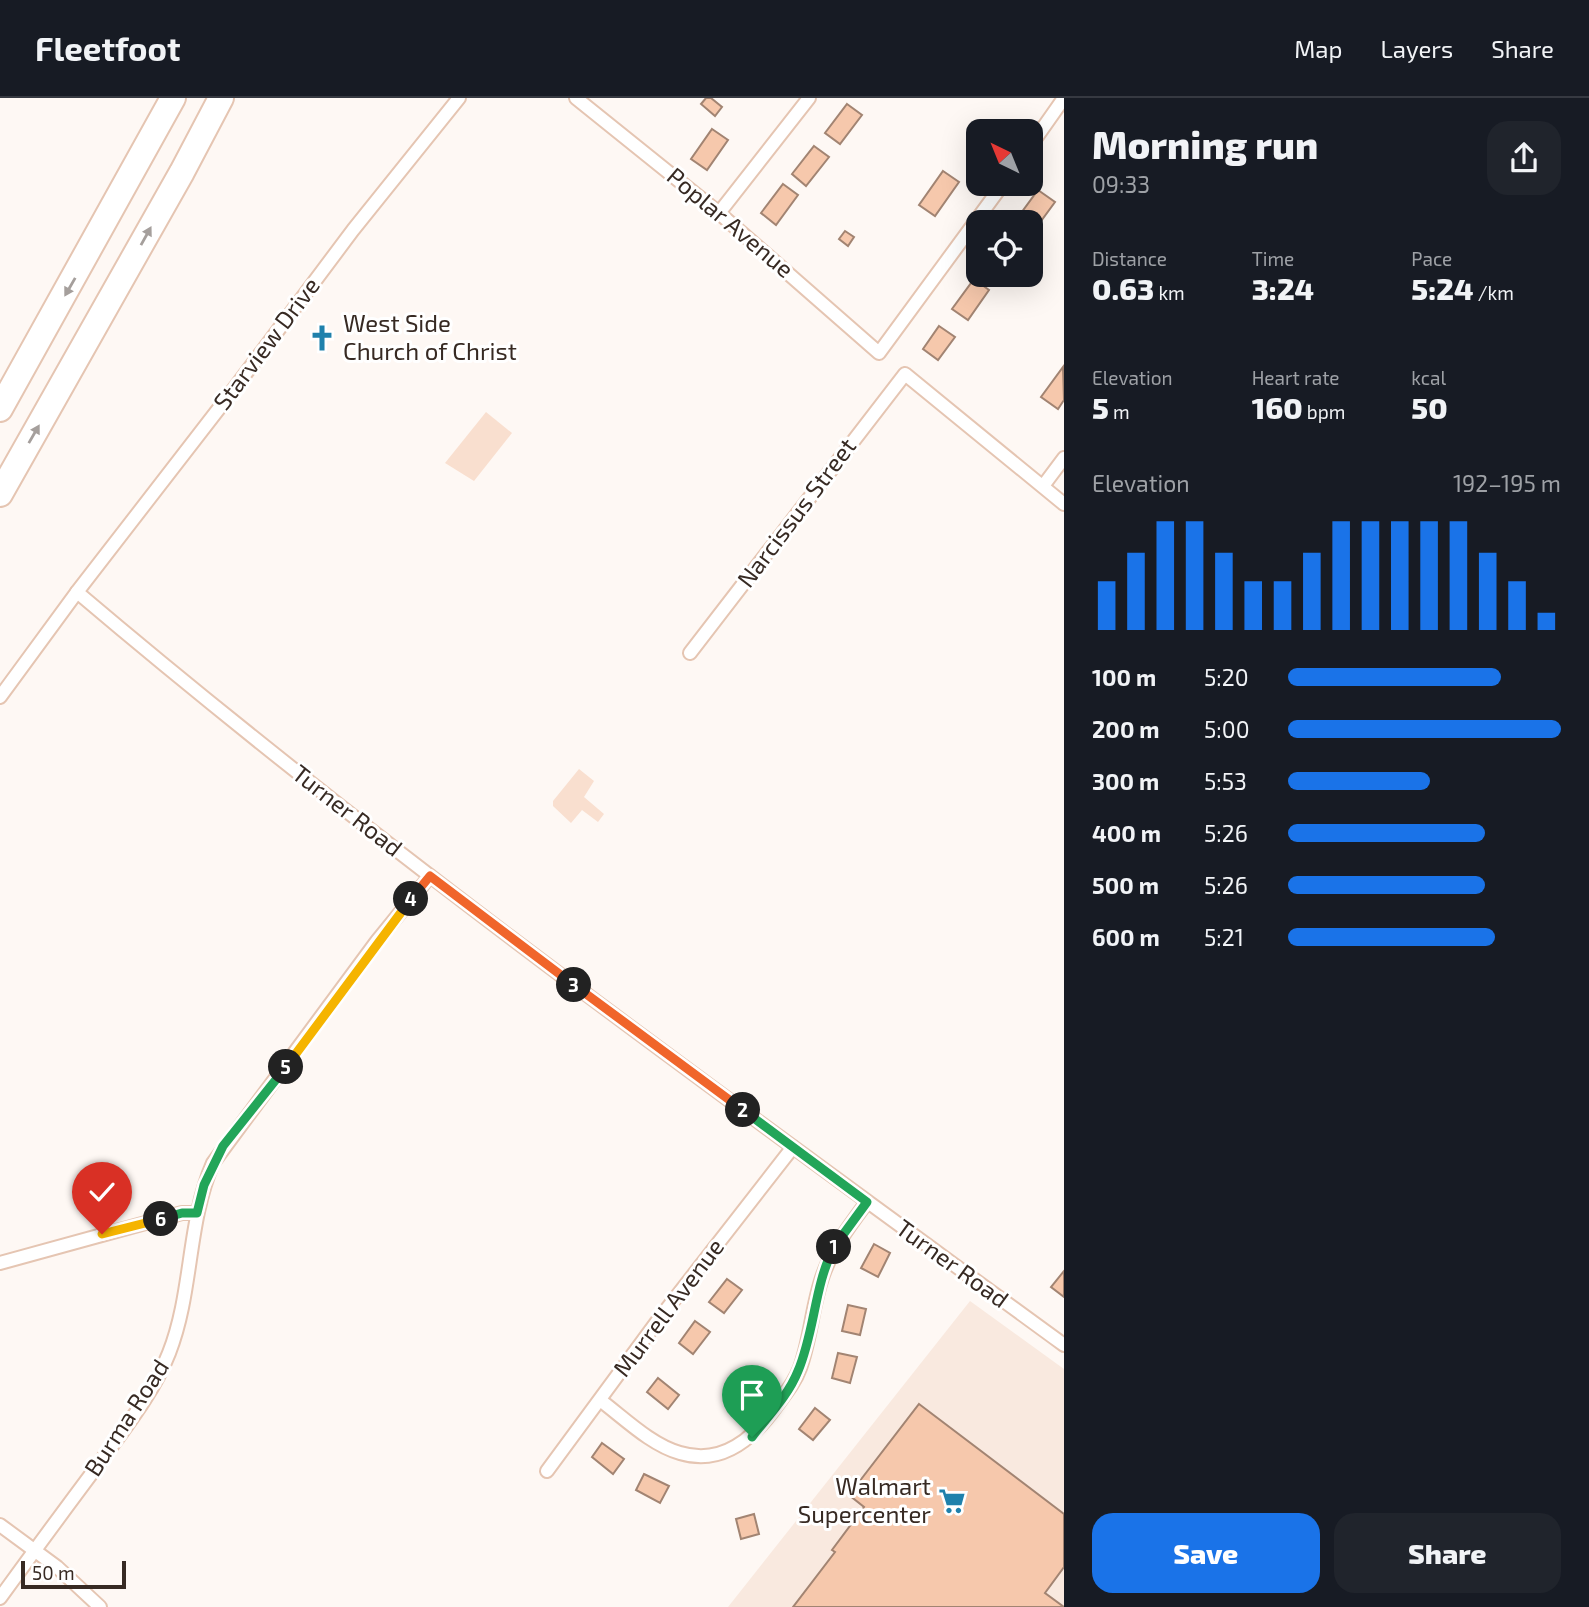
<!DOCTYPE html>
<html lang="en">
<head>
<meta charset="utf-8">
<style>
	:root { --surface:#171b24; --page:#20242c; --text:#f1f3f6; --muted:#9ea1a6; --line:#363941; --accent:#1a73e8 }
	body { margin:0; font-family:"Exo 2",sans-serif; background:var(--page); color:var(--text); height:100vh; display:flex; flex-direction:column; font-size:26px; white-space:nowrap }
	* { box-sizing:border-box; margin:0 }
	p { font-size:23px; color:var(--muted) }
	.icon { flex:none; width:38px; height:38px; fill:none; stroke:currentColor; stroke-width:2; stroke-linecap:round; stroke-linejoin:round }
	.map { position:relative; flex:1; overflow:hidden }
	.drawer { display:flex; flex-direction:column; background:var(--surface); width:525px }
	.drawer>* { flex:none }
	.needle { width:46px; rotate:317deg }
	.controls { position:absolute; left:966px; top:21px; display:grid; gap:14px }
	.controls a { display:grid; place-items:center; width:77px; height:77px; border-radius:14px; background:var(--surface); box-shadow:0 7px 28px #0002; font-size:35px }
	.scale { position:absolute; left:21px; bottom:18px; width:105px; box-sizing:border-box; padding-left:7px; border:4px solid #372a23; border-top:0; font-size:19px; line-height:24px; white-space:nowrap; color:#372a23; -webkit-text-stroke:5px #fff; paint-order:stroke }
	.pin { position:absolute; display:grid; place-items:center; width:60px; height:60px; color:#fff; margin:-72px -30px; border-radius:50% 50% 50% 0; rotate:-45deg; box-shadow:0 0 7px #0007 }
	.pin .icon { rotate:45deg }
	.km { position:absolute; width:35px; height:35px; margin:-18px; border-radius:50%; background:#222; color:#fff; font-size:19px; line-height:35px; text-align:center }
	.round { display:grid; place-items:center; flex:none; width:74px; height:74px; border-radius:21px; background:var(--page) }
	.summary { display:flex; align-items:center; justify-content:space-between; height:119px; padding:0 28px }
	h1 { font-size:38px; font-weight:800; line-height:52px }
	.metrics { display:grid; grid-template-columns:repeat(3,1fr); gap:10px; height:119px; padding:7px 28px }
	.metrics div { display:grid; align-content:center }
	.metrics b { font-size:30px; font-weight:800 }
	.metrics small { font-size:19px; font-weight:400 }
	.metrics p { font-size:19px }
	.chart { height:196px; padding:14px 28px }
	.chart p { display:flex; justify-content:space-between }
	.chart svg { width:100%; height:126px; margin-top:7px; stroke:var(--accent); stroke-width:6 }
	.primary-button { display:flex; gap:14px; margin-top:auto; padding:14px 28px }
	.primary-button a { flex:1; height:80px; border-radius:21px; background:var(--accent); color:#fff; font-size:28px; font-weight:800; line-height:80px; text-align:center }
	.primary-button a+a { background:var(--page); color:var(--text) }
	ul { padding:0 28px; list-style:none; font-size:23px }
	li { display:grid; grid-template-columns:112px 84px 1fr; align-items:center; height:52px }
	li i { height:18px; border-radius:9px; background:var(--accent) }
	header { display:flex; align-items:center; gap:42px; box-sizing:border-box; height:98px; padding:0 35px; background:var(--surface); border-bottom:2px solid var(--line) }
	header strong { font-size:33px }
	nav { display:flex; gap:38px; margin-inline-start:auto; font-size:24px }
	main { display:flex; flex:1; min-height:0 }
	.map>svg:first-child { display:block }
	.built { fill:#f9e9df }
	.green { fill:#f9dfcf }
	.building { fill:#f6c8ac; stroke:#a28472; stroke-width:2 }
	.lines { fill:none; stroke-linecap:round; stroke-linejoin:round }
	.minor-casing { stroke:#e5c5b2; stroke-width:16 }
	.motorway-casing { stroke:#e5c5b2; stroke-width:28 }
	.minor { stroke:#fff; stroke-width:12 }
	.motorway { stroke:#fff; stroke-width:24 }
	.oneway { fill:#a59f9c }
	.split-1-casing { stroke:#fff; stroke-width:14 }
	.split-2-casing { stroke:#fff; stroke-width:14 }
	.split-3-casing { stroke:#fff; stroke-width:14 }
	.split-4-casing { stroke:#fff; stroke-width:14 }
	.split-5-casing { stroke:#fff; stroke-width:14 }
	.split-6-casing { stroke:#fff; stroke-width:14 }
	.split-7-casing { stroke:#fff; stroke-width:14 }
	.split-1 { stroke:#22a559; stroke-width:9 }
	.split-2 { stroke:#22a559; stroke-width:9 }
	.split-3 { stroke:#f0652b; stroke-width:9 }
	.split-4 { stroke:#f0652b; stroke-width:9 }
	.split-5 { stroke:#f5b400; stroke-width:9 }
	.split-6 { stroke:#22a559; stroke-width:9 }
	.split-7 { stroke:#f5b400; stroke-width:9 }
	.labels { text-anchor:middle; stroke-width:6; stroke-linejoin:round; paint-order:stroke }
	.street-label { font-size:24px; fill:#372a23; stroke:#fff }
	.poi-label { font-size:24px; fill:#372a23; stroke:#fff; text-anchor:start }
</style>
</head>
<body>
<header>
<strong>Fleetfoot</strong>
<nav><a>Map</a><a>Layers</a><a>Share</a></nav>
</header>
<main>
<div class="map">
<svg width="1064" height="1509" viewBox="0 0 1064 1509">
	<rect width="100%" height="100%" fill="#fef8f4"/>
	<path class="built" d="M970,1203L1064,1271V1509H728Z"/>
	<g class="green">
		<path d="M486,314L512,335L474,383L445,365Z"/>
		<path d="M579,671L594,683L584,699L604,716L598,724L582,712L571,725L553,708V703Z"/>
	</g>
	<g class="building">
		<path d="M706,0H711L722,9L715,18L701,6Z"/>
		<path d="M847,6L862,17L840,46L825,35Z"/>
		<path d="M712,31L728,42L707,72L691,61Z"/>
		<path d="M814,48L829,59L806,88L792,76Z"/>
		<path d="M943,73L959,84L935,118L919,107Z"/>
		<path d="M783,86L798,97L776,127L761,115Z"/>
		<path d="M1038,92L1055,104L1033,134L1031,124L1016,122Z"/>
		<path d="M845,133L854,139L848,148L839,141Z"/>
		<path d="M974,181L989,192L968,222L952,211Z"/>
		<path d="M939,228L955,239L938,262L923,251Z"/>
		<path d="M1063,269L1064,302L1058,311L1041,299Z"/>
		<path d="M874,1146L890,1155L878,1179L861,1170Z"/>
		<path d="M1064,1173V1199L1051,1189Z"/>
		<path d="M727,1181L742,1192L724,1215L709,1204Z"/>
		<path d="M848,1207L866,1211L860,1237L842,1233Z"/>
		<path d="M695,1223L710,1234L693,1256L679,1245Z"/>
		<path d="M838,1255L857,1259L850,1285L832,1280Z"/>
		<path d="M658,1280L679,1297L668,1311L647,1294Z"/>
		<path d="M919,1306L1064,1416V1469L1045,1495L1064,1509H793L835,1454L832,1452L864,1409L849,1397Z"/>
		<path d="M815,1310L830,1322L813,1342L799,1331Z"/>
		<path d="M602,1345L624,1361L613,1376L592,1359Z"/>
		<path d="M644,1376L669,1388L660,1405L636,1392Z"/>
		<path d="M754,1416L759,1436L741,1441L736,1421Z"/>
	</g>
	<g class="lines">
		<g class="minor-casing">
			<g id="minor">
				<path d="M576,0L719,115L879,255L1003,86"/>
				<path d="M1031,47L1064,0"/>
				<path d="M719,115L809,0"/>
				<path d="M1043,388L1064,360"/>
				<path d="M77,494C393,762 730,1003 1064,1247"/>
				<path d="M690,555L905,276L1064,406"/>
				<path d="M0,599L77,494L234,291L353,132L459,0"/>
				<path d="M0,1165L182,1115H197"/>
				<path d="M600,1302C624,1320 651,1347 680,1355C723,1368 754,1340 777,1307C786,1295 795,1284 800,1270C811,1240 812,1207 823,1177C833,1149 850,1127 867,1104"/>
				<path d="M547,1373L656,1225L793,1049"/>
				<path d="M0,1427L57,1469L100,1509"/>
				<path d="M0,1500C32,1456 65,1411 98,1367C123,1332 153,1296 169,1255C193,1194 187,1125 213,1065L377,843L430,778"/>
			</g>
		</g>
		<g class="motorway-casing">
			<g id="motorway">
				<path d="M0,311L173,0"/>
				<path d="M0,396L182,74L221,0"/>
			</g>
		</g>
		<use href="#minor" class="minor"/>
		<use href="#motorway" class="motorway"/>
	</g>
	<defs><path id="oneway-solid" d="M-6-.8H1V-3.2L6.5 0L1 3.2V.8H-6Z" transform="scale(1.75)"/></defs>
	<g class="oneway">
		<use href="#oneway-solid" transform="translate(146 138) rotate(-61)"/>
		<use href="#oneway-solid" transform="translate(70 189) rotate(120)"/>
		<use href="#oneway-solid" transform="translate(34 336) rotate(-60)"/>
	</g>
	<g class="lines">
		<g class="split-1-casing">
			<path id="split-1" d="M752,1339C768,1318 788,1298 798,1273C815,1233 814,1188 834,1149"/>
		</g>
		<g class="split-2-casing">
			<path id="split-2" d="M743,1012L867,1104L834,1149"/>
		</g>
		<g class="split-3-casing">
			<path id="split-3" d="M574,887L743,1012"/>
		</g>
		<g class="split-4-casing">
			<path id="split-4" d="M411,801L430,778L574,887"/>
		</g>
		<g class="split-5-casing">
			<path id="split-5" d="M286,969L411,801"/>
		</g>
		<g class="split-6-casing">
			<path id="split-6" d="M161,1121L182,1115H197L204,1087L223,1048L286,969"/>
		</g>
		<g class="split-7-casing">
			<path id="split-7" d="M102,1136L161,1121"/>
		</g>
		<use href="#split-1" class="split-1"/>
		<use href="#split-2" class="split-2"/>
		<use href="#split-3" class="split-3"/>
		<use href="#split-4" class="split-4"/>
		<use href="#split-5" class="split-5"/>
		<use href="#split-6" class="split-6"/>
		<use href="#split-7" class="split-7"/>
	</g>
	<defs>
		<g id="church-bare" transform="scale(2.1)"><path d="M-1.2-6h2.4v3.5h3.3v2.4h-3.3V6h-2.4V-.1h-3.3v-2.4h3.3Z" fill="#1f81ac" stroke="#fff" stroke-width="2.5" paint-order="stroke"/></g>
		<g id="supermarket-bare" transform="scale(2.1)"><path d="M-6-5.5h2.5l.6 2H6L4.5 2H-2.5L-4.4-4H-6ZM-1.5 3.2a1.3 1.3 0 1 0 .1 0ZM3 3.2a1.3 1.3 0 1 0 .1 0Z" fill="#1f81ac" stroke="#fff" stroke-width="2.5" paint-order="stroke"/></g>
	</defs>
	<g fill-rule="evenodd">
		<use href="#church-bare" x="322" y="240"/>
		<use href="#supermarket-bare" x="952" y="1403"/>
	</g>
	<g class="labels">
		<g class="street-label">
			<text transform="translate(730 125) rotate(40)" y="8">Poplar Avenue</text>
			<text transform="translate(267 246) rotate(-53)" y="8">Starview Drive</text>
			<text transform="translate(797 415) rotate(-53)" y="8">Narcissus Street</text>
			<text transform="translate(347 713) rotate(38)" y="8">Turner Road</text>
			<text transform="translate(952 1166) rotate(36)" y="8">Turner Road</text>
			<text transform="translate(669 1210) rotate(-53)" y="8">Murrell Avenue</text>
			<text transform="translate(127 1320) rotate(-57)" y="8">Burma Road</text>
		</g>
		<g class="poi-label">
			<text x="343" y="234">West Side<tspan x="343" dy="28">Church of Christ</tspan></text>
			<text x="931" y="1397" text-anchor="end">Walmart<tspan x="931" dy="28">Supercenter</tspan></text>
		</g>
	</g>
</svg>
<div class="controls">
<a><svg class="needle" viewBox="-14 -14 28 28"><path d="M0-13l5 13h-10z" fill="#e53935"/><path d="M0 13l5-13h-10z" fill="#9ea1a6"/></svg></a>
<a><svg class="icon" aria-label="locate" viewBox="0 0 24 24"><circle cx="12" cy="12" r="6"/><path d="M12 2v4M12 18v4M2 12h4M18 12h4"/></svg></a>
</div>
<div class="scale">50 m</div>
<div class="pin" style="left:752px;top:1339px;background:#1e9e55"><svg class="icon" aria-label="arrive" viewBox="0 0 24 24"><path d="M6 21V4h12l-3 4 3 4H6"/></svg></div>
<div class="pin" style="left:102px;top:1136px;background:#d93025"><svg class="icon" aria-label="check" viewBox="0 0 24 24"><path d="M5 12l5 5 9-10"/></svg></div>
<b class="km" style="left:834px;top:1149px">1</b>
<b class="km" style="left:743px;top:1012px">2</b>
<b class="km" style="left:574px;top:887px">3</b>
<b class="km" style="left:411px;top:801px">4</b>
<b class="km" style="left:286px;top:969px">5</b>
<b class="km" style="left:161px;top:1121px">6</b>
</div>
<section class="drawer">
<div class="summary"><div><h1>Morning run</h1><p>09:33</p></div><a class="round"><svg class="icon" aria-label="share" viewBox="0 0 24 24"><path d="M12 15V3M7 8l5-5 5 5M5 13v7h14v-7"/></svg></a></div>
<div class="metrics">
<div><p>Distance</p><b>0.63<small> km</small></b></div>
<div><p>Time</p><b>3:24</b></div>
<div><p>Pace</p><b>5:24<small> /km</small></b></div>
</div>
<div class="metrics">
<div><p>Elevation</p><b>5<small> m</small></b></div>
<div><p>Heart rate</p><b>160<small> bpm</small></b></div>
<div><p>kcal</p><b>50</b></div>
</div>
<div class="chart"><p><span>Elevation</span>192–195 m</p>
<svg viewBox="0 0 160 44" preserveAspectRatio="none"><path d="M5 44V27M15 44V17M25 44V6M35 44V6M45 44V17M55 44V27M65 44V27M75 44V17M85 44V6M95 44V6M105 44V6M115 44V6M125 44V6M135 44V17M145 44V27M155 44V38"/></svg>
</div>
<ul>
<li><b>100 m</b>5:20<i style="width:78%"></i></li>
<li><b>200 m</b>5:00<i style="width:100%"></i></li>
<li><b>300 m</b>5:53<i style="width:52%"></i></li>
<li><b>400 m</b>5:26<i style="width:72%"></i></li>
<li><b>500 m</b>5:26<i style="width:72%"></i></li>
<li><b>600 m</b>5:21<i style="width:76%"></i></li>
</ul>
<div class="primary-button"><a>Save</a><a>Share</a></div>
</section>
</main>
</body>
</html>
